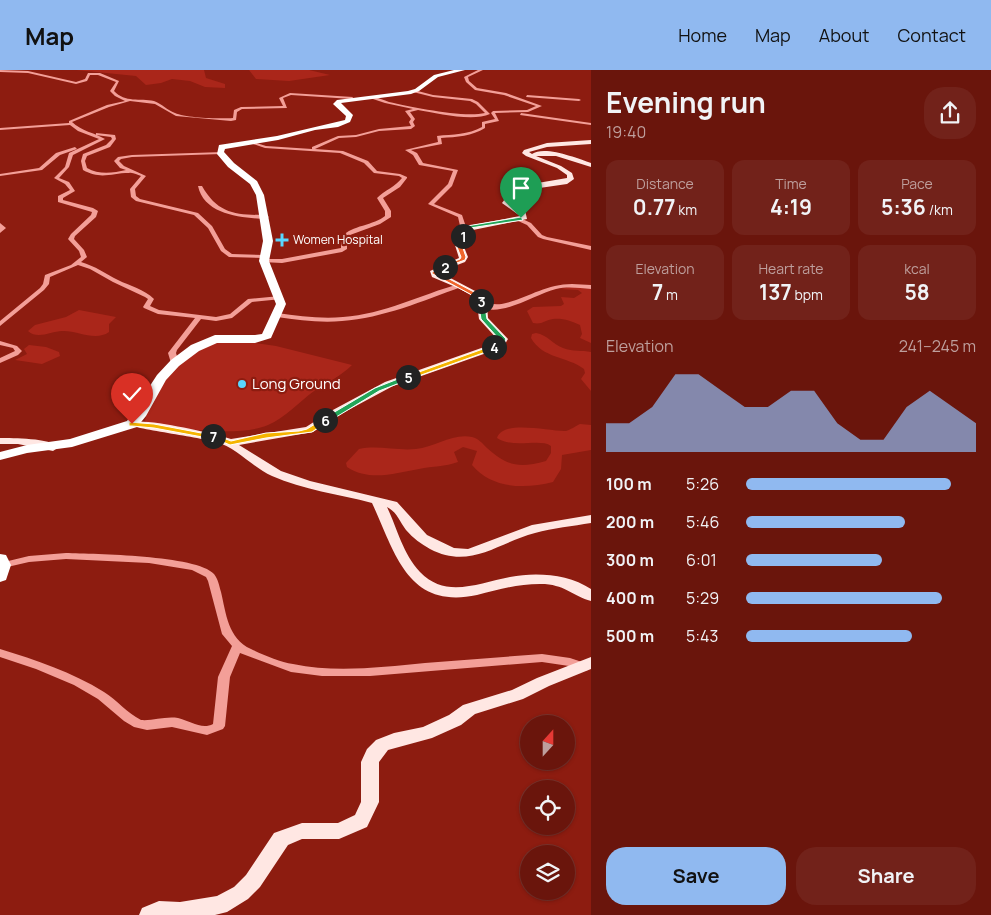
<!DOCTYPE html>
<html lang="en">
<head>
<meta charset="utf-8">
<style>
	:root { --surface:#6a150c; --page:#72221a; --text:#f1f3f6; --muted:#be9f9d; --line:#7d342d; --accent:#90b9f0 }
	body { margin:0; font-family:Manrope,sans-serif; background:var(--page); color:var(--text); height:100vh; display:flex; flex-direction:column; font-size:19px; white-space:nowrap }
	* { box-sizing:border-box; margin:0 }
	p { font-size:16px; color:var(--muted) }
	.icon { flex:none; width:28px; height:28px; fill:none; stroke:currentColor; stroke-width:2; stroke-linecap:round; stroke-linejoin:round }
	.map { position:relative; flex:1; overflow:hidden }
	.sheet { display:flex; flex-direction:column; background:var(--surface); width:400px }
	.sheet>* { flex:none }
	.needle { width:32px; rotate:21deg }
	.tools { position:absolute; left:520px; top:645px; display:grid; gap:10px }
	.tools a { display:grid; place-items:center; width:55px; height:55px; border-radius:50%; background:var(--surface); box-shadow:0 1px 4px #0004,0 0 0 1px var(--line); font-size:25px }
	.pin { position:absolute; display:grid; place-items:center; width:42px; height:42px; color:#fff; margin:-51px -21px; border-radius:50% 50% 50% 0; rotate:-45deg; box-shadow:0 0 5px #0007 }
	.pin .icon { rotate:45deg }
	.km { position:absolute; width:25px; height:25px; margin:-12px; border-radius:50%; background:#222; color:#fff; font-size:14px; line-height:25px; text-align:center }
	.round { display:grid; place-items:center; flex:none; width:52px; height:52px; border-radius:20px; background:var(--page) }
	.summary { display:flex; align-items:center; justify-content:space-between; height:85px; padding:0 15px }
	h1 { font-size:28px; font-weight:700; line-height:38px }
	.stats { display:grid; grid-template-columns:repeat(3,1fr); gap:8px; height:85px; padding:5px 15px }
	.stats div { display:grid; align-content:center; border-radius:12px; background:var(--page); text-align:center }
	.stats b { font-size:21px; font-weight:700 }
	.stats small { font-size:14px; font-weight:400 }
	.stats p { font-size:14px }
	.chart { height:140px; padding:10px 15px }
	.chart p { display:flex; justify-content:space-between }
	.chart svg { width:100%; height:90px; margin-top:5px; fill:var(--accent); opacity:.7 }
	.action { display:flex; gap:10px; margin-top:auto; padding:10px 15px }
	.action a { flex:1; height:58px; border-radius:20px; background:var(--accent); color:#111; font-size:20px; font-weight:700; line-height:58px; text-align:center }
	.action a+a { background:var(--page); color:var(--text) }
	ul { padding:0 15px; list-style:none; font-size:16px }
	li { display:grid; grid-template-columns:80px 60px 1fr; align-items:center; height:38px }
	li i { height:12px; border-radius:6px; background:var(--accent) }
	header { display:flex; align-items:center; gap:30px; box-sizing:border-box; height:70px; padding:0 25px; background:var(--accent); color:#111 }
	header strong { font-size:24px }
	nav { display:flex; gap:28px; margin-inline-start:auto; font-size:18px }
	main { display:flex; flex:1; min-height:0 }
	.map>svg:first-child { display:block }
	.green { fill:#aa261a }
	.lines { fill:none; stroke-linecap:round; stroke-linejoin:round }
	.minor { fill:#f39f98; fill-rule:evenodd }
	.major { fill:#ffe7e3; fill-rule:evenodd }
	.highway { fill:#fff; fill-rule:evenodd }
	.split-1 { fill:#22a559; stroke:#fff }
	.split-2 { fill:#f0652b; stroke:#fff }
	.split-3 { fill:#f0652b; stroke:#fff }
	.split-4 { fill:#22a559; stroke:#fff }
	.split-5 { fill:#f5b400; stroke:#fff }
	.split-6 { fill:#22a559; stroke:#fff }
	.split-7 { fill:#f5b400; stroke:#fff }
	.split-8 { fill:#f5b400; stroke:#fff }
	.poi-dot { fill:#59d6ff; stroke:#8d1c10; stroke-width:2 }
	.labels { text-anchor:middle; stroke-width:4.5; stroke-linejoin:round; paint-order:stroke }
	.far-poi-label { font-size:12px; fill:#fff; stroke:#8d1c10; text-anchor:start }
	.poi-label { font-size:15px; fill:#fff; stroke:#8d1c10; text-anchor:start }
</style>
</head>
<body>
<header>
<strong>Map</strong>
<nav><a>Home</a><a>Map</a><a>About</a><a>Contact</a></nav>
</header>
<main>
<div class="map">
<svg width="591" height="845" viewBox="0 0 591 845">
	<rect width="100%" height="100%" fill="#8d1c10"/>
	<g class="green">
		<path d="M76,0H204L206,8L225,14V18L205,17L190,11L172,9L161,13L146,15L136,6Z"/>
		<path d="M249,0H309L330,5L289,11L256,9Z"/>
		<path d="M572,217L591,219V273L580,268L582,264L580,255C571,251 563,248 553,249C545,250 542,255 533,253L527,241L533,237L561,236L564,234L561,227L574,228L582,223L578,220L560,219Z"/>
		<path d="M79,240L116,247L109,254V262C95,272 77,260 62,261C51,261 38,270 28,261L35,255L66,247Z"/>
		<path d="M536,263C548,265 552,274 563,278C573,282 582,280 591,282V321L581,309L585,303L584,299C567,286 543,289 531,268L532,264Z"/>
		<path d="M217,271L255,273L276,276L352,295C340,307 327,312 314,321C299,332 285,348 268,355C241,367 175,359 146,352L145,350C154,317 184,281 217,271Z"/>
		<path d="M29,275L46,277L59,282L60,286L42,294L15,290L27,284L24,279Z"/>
		<path d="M580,354L591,355V380L562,385L561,399L553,412C525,419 492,419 472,395L477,381L463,377L454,382L458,392C445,397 433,396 419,399C395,403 370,412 347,397L346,393L359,379C378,375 397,381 416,379C435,377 453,363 472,367C479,369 482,373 487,378C508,397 520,398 546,391L551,383V376C540,368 513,379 497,368C503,349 551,362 566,361C570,360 576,356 580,354Z"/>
	</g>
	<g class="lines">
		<g class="minor">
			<path d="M0,0L28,1L76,12L85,9L88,3H100L119,11L114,21C125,33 140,28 154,31C162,34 167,40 175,43C186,48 220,49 233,48L234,40L241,37L283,36L279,28L290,23L353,27L352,29L291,25L283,28L287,38L242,39L237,42L236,50L231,51L176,46L155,34L130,31L109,37L72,52C81,61 95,63 105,69L73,85L69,97L59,108L69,112L75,121L63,128V130L93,138L98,141L96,147L75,166L74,169L84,180L87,187L81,192C95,196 106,204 118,210C130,216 144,219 154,229L150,236L159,240L216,247L230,244L248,229L280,226L283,228L282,229L252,232L232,248L216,251L201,249L177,280L176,283L179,293L175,295L171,293L168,283L195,248L158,244L144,238L143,237L148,229L145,227L113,212L90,199L78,195L50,207L49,214L44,220L0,256V251L40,218L43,214L45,205L71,195L81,187L79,181L68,169L71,164L91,145L92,142L58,132V126L70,120L65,114L54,108L65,97L69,83L99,69L78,61L70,55L0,60V58L69,53V51L107,35L125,31L115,26L110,21L116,12L98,5H90L87,11L76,14L28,3L0,2Z"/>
			<path d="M478,0H483L468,7L469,11L477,18L506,23L542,36L528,42L495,43L499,51L485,54V58C472,66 457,67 441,68L442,74L411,80L417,83L423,93L458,100L452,116L434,134L462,145L467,160L464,162L461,160L458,147L428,134L448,114L453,101L419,95L413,85L405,80L438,72L437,66C453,64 468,65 482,57V52L495,49L491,43L493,41L527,40L536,36L504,25L475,20L466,12L464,7Z"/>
			<path d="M414,20L433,25L472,29L478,32L490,44C472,52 437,43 418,40L410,42L415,49L413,52L415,56L411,59L379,61L356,67L339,68L315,79L343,81L368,91L377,101L400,104L407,107V108L400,117L383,128L391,141V147L380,154L350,165L347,168V179L342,182L282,193L262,192V190L264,189H282L341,178C341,174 341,169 343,166C350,156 375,155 385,146V141L377,128C385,120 395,117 402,108L399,106L374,103L364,93L340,83L265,78L250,73V71L266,76L312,79V77L338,66L356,65L379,59L411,56L409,52L411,49L405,41L413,39L385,33L370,28L371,26C377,27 383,30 389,32C412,37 463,48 485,43L476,34L470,31L433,27L413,22Z"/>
			<path d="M527,25L579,29L581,30L579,31L526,27Z"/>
			<path d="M521,43L591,53V55L520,45Z"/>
			<path d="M96,63L115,65L116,69L110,77L87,86L85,91L87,98C99,105 113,103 126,100L120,98L114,91L118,87L132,85L223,82L221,84L132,87L121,89L119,91L124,96L146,106L135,119L136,126L140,129L198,143L212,156L225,179L232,184L264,185L267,187L266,188L229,187L221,181L208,158L194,145L136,131L131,127L130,119L141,106C137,105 133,102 129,103C111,103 101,110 83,100L81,91L83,84L106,75L112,69L111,67L96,65Z"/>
			<path d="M75,77L77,79L60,85L42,100L0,106V104L39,98L56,83Z"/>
			<path d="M198,116H202C218,144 236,145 266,145L269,147L266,149C242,148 204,145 198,116Z"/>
			<path d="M518,147L531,153L542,165L547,167L591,176V180L543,169L538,167L527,155L516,150L515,149Z"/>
			<path d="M0,153L6,158L0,163Z"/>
			<path d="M459,214L462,216L461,217C423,231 383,248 342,251C320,253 299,250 277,247L274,245L277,243C299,246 321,249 343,247C384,244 420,225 459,214Z"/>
			<path d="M572,214L591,215V219C579,218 568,216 556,219C535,224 500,249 479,236C485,232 498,236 506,233C529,227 547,214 572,214Z"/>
			<path d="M0,271L17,276L22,281L18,285L0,293V288L15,281L13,278L0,275Z"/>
			<path d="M66,483C94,484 197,485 214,504C218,509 219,515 221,522C226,543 228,569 251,579C264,585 280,592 293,594C336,603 382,597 425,593C464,590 503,587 542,584L570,588L588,594L589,597L588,600L584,601L569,596L542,592L370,606H322L291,602L240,583L230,607L225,656L223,659L207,665L172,657L147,660L134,657L124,651L98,629L74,615L36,599L0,587V579C36,590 72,602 104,622C117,630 127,643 141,650C153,651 165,646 178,648C190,651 202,660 213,654L218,607L232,576L222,564L208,511L206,507L192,500L149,493L66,489L29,492L3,498L0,497V493L29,486Z"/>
		</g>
		<g class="major">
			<path d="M591,70V74L547,77L529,82L532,84C544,75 577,88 591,93V97L556,86H536L561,96L572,103L574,109L567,114L519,121L510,132L525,140L527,149L468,161L462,172L468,187L465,192L439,202L477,222L487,234L488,248L508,269L505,274L495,280L393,316L339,345L313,362L239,375L281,401L310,411L397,432L427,465L454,478L468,479L532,455L591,445V453C573,456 553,458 535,463C497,473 470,500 430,479C421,474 413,468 406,460C400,452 397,442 387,437C397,458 403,484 420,502C446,529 478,513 510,507C536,502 568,504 591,519V531C573,526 567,516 545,514C521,513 500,519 477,525C407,540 395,482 372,433C339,424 303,420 272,406C252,397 236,377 216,372C203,368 131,358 126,354C136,345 205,362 221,366L231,369L306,357L331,341L385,312L487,276L498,270L479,249L477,234L471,225L458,218L432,207L430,201L459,188L454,172L462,157L520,146L502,133L514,117L567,108V105L557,98L526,86L522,83L524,80L547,73Z"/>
			<path d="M0,368C13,368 50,368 59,377L53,381L18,374H0Z"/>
			<path d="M591,587V599L549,616L523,629L475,644L461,655L432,668L388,680L379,692V732L367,757L339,769H302L288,775L260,817L248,829L227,842L215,845H139L142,838L159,831L180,832L217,826L234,817L246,805L274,763L302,753H338L355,745L361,732V692L367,679L376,670L394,663L423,657L449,645L463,635L512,620L537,608Z"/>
		</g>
		<g class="highway">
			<path d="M454,0H465L438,7L419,21L411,24L341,33L353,45L350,52L338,57L315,60L278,70L225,79L224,82L234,93L257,111L264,125L273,171L269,191L286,234L271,268L255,273H217L199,281L179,296L166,310L146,346L137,357L72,377L27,383L0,390V382L27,375L70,369L127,351L157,305L171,290L191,275L215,265H255L262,264L276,234L259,191L263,171L256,125L250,114L228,97L217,84L219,75L277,66L345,50L346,46L333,34L337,30L408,21L415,19L434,5Z"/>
			<path d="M0,484L6,485L11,495L6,510L0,512Z"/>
		</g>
	</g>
	<path class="split-1" d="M521,147L523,150L470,158L466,161L465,167L460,166L461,160L467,156Z"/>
	<path class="split-2" d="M461,165L465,166L461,172L466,187L465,190L443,198V196L460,189L461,187L455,172Z"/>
	<path class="split-3" d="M443,196L448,197L438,203L474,222L483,230V233H479L470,224L431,203Z"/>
	<path class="split-4" d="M481,229L484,231L487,249L506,269L504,273L497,278L491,277L499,269L481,249L478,231Z"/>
	<path class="split-5" d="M494,275L498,277L497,278L410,309L405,307Z"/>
	<path class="split-6" d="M408,305L411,307L410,309L379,321L328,352L321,350L375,318Z"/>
	<path class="split-7" d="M323,349L329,350L312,362L266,368L230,375L209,366L213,364L231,371L266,363L299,361L307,359Z"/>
	<path class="split-8" d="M129,352L154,354L217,366L213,369L154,358L132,356H129Z"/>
	<g class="poi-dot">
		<path d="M279.5 162.5h5v5h5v5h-5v5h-5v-5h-5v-5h5z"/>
		<circle cx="242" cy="314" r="5"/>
	</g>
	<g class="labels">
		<g class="far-poi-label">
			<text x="293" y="174">Women Hospital</text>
		</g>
		<g class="poi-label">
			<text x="252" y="319">Long Ground</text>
		</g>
	</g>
</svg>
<div class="tools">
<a><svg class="needle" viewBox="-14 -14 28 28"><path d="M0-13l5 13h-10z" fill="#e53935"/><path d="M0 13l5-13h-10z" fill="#be9f9d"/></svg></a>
<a><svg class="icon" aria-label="locate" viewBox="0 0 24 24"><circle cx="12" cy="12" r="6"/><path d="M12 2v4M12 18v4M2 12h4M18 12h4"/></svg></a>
<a><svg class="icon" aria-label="layers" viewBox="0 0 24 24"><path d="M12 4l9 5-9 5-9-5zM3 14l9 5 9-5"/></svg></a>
</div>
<div class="pin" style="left:521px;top:148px;background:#1e9e55"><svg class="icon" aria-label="arrive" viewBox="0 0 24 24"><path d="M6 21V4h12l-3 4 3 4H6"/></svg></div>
<div class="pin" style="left:132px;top:354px;background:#d93025"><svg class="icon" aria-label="check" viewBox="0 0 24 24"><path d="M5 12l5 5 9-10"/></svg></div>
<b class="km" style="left:463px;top:166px">1</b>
<b class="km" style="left:445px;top:197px">2</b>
<b class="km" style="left:481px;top:231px">3</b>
<b class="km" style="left:494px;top:277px">4</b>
<b class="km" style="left:408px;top:307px">5</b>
<b class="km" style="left:325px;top:350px">6</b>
<b class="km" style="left:213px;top:366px">7</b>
</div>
<section class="sheet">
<div class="summary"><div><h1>Evening run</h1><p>19:40</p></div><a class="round"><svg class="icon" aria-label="share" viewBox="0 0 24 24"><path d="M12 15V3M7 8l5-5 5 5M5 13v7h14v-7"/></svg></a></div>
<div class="stats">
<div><p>Distance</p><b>0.77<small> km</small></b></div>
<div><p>Time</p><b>4:19</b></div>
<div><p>Pace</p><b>5:36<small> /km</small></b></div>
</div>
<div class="stats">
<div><p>Elevation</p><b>7<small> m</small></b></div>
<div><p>Heart rate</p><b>137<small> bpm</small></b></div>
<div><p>kcal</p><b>58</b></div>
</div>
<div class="chart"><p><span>Elevation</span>241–245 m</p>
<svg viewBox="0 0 160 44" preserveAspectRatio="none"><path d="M0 44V30L10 30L20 22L30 6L40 6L50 14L60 22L70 22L80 14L90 14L100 30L110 38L120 38L130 22L140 14L150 22L160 30V44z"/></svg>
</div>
<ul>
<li><b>100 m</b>5:26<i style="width:89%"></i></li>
<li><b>200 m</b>5:46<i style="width:69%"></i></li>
<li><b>300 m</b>6:01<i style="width:59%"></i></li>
<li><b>400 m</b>5:29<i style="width:85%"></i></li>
<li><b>500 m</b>5:43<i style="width:72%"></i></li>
</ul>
<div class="action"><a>Save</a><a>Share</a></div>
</section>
</main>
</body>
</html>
